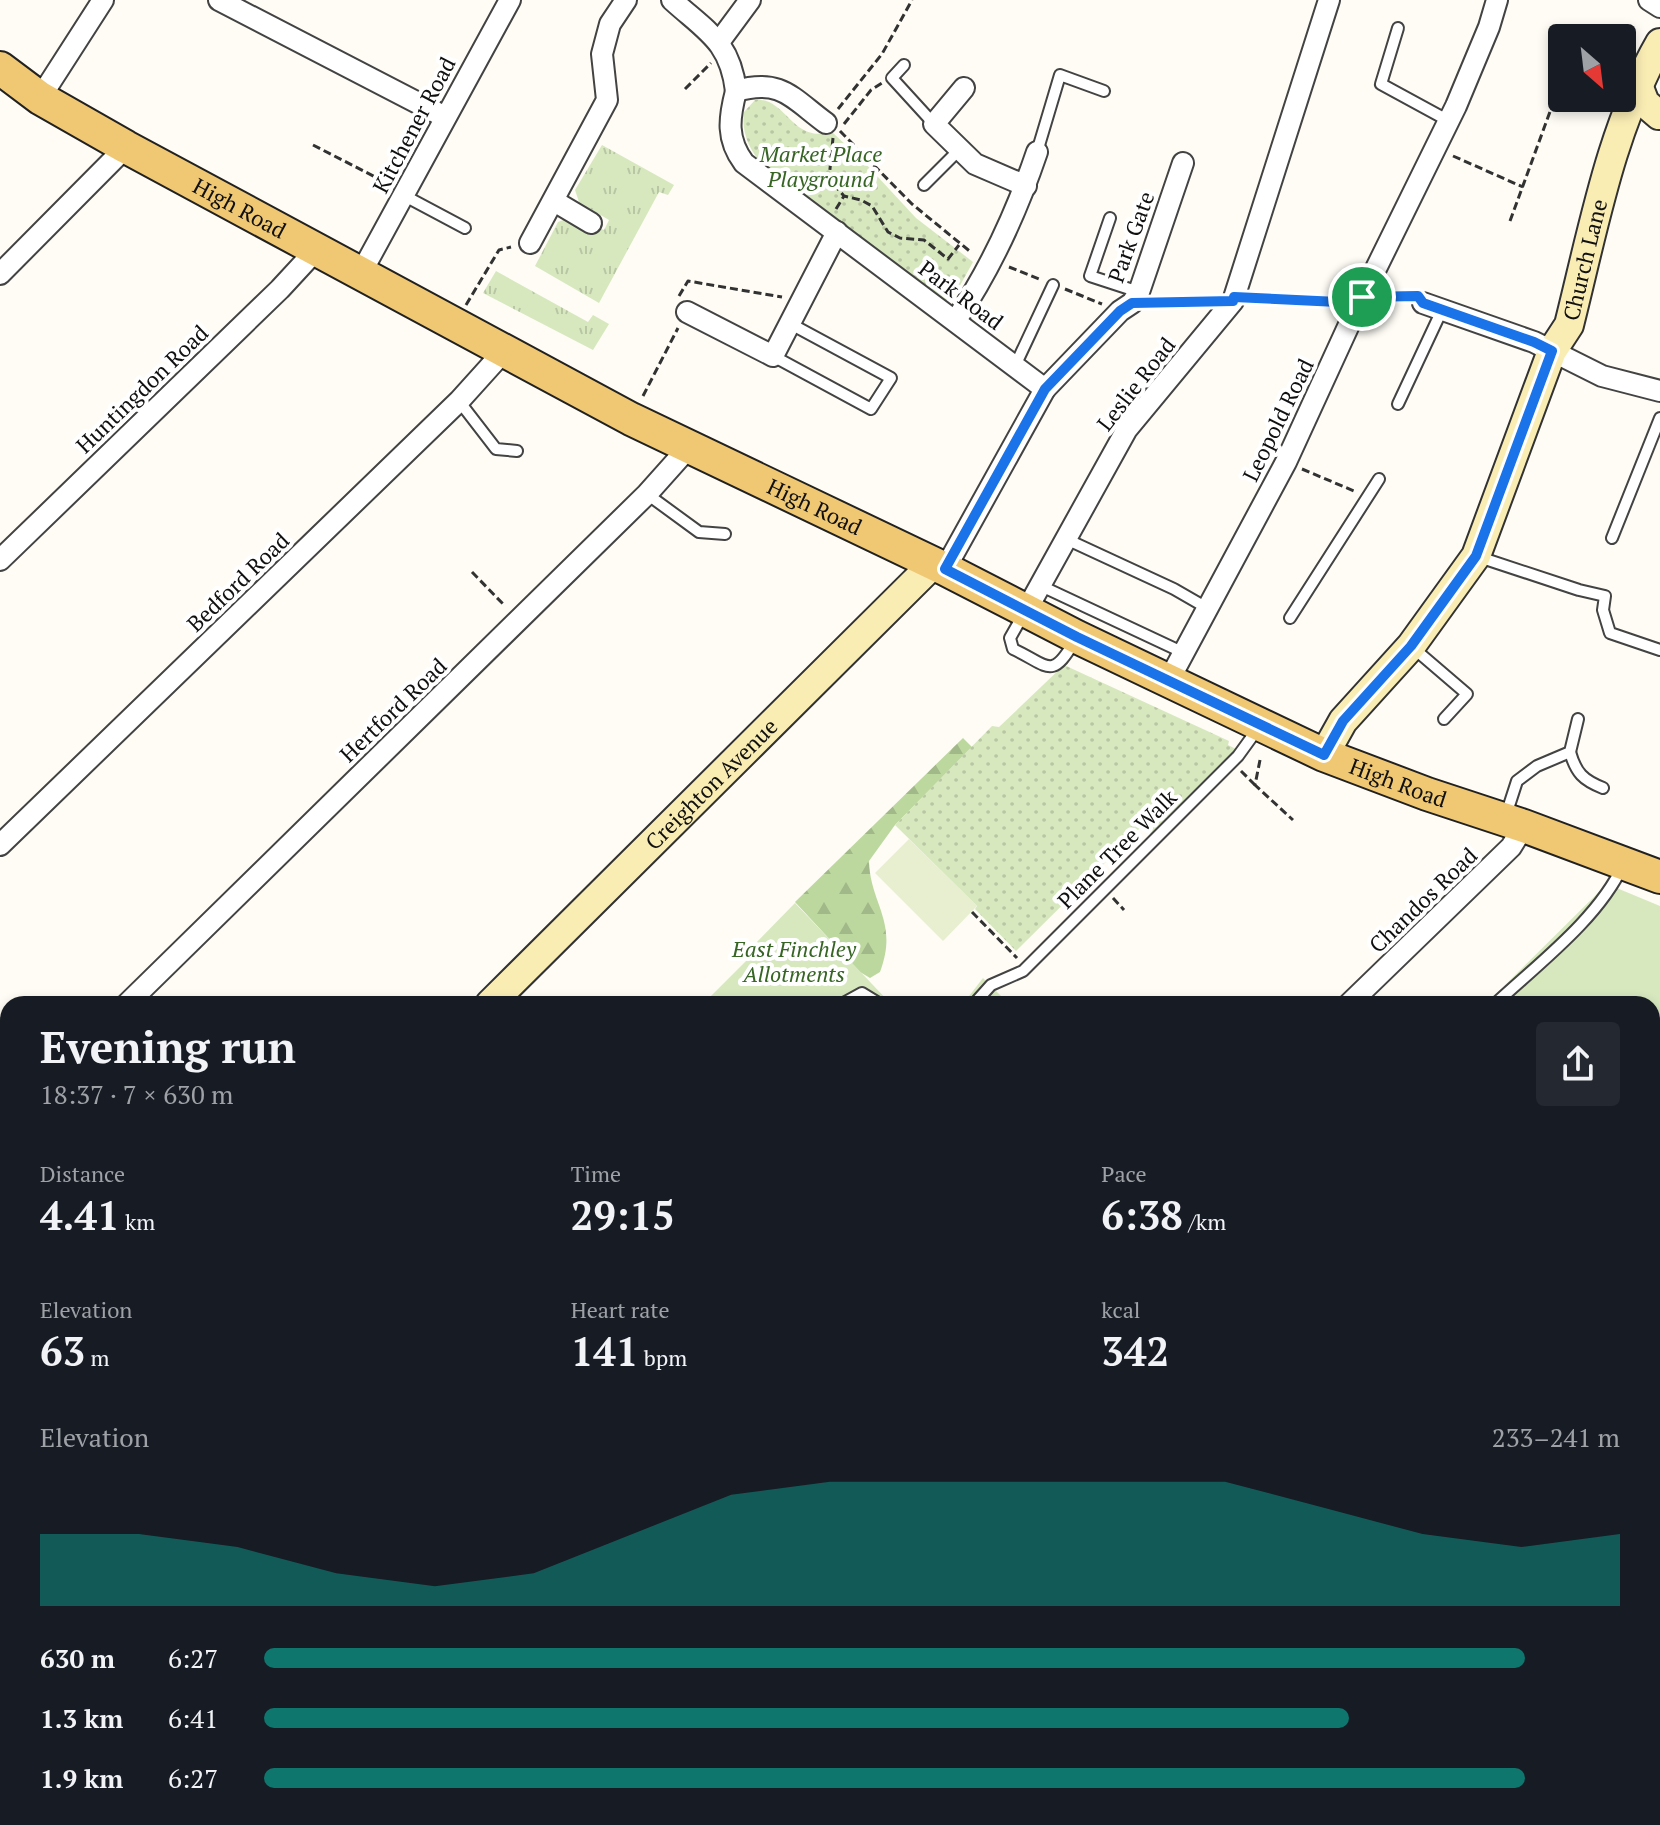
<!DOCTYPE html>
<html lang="en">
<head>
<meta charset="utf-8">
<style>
	:root { --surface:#171b24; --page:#242831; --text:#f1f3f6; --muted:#9ea1a6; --accent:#0f766e }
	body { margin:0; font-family:"PT Serif",serif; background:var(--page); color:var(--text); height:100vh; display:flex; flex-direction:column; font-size:30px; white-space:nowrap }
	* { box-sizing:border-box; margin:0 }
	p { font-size:26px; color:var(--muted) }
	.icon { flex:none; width:44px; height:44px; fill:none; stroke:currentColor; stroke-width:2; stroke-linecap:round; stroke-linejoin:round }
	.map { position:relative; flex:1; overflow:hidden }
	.side { position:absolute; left:0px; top:996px; width:1660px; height:830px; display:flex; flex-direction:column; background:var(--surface); border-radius:24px 24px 0 0; box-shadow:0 4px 12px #0003 }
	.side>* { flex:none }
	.needle { width:52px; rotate:152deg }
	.controls { position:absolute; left:1548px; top:24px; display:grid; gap:16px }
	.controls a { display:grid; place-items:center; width:88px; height:88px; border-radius:8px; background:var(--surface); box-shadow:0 4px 12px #0003; font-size:40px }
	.pin { position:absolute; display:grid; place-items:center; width:68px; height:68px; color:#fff; margin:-34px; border:4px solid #fff; border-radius:50%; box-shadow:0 2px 8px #0007 }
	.round { display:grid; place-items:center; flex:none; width:84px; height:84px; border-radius:8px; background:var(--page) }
	.overview { display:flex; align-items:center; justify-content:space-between; height:136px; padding:0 40px }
	h1 { font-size:44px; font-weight:600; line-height:60px }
	.stats { display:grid; grid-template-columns:repeat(3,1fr); gap:12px; height:136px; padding:8px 40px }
	.stats div { display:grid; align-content:center }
	.stats b { font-size:40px; font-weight:600 }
	.stats small { font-size:22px; font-weight:400 }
	.stats p { font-size:22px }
	.chart { height:224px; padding:16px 40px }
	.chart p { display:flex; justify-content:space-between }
	.chart svg { width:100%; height:144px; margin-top:8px; fill:var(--accent); opacity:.7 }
	ul { padding:0 40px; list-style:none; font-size:26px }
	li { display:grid; grid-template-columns:128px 96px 1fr; align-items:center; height:60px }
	li i { height:20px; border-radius:10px; background:var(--accent) }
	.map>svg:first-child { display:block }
	.grass { fill:url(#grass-tufts) }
	.forest { fill:url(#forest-firs) }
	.park { fill:url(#park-dots) }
	.garden { fill:#d7e8bf }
	.pitch { fill:#e7efd0 }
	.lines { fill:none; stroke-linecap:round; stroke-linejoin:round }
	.lane-casing { stroke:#434343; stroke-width:14 }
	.street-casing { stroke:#434343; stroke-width:24 }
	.secondary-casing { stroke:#323232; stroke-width:32 }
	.primary-casing { stroke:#212121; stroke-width:36 }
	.path { stroke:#323232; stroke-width:3; stroke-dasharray:8 4; stroke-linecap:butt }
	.lane { stroke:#fff; stroke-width:10 }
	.street { stroke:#fff; stroke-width:20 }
	.secondary { stroke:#faedb4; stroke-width:28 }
	.primary { stroke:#f0c873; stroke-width:32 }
	.route-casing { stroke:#fff; stroke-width:16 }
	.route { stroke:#1a73e8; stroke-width:10 }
	.labels { text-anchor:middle; stroke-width:8; stroke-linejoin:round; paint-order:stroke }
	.street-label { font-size:22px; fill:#101010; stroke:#fff }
	.park-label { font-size:22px; font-style:italic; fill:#366524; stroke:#fff }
</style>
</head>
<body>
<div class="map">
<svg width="1660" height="1825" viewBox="0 0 1660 1825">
	<defs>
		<pattern id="grass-tufts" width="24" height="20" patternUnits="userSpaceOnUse" patternTransform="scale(2)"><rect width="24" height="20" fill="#d7e8bf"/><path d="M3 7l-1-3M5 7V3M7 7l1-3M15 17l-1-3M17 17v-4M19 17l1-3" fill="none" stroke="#b8c6a3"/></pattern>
		<pattern id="forest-firs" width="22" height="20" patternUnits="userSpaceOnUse" patternTransform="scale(2)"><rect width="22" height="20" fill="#bdd89f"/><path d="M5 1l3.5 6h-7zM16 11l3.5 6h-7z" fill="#a1b888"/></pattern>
		<pattern id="park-dots" width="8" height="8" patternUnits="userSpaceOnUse" patternTransform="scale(2)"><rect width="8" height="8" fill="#d7e8bf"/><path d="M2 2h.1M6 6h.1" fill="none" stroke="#b8c6a3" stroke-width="1.8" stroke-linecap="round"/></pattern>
	</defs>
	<rect width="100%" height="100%" fill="#fefcf5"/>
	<g class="grass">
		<path d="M602,145L674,185L668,195L659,192L599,303L535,266L558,222L571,217L604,230L609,220L579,202L575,190Z"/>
		<path d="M496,271L588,322L593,315L609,324L593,350L483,293Z"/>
	</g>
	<path class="forest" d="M963,738L972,747L895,825L869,861C870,904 899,922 880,972L870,978L860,972L795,902Z"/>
	<g class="park">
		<path d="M755,100C780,97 790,129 812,133C818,135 826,133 832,132L864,162L916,218L973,262L953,298L944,301L765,167C750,152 741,133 744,112Z"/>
		<path d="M1064,665L1229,741L1228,745L1238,750L1153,836L1142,826L1016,951L975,909L977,906L895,825L992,726L999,727Z"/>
		<path d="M1660,1077V1825H899L906,1818H1652V1085Z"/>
		<path d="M8,1707V1818H360L367,1825H0V1716Z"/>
	</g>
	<g class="garden">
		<path d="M1607,884L1660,906V1077L1652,1085V1004H1486Z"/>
		<path d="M795,903L891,1004H703L751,956L748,951Z"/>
		<path d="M983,978L1009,1004H963Z"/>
		<path d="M360,1818H906L899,1825H367Z"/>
	</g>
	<path class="pitch" d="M909,839L977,906L943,941L875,873Z"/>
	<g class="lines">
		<g class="lane-casing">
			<g id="lane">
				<path d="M1398,28L1381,84L1449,121"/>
				<path d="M904,65L892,78L934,124"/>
				<path d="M1037,152L1060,75L1104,91"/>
				<path d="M924,185L959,150"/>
				<path d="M403,195L465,228"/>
				<path d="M1110,218L1090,276L1139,292"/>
				<path d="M773,356L871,409L891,378L789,323"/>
				<path d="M1015,366L1053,285"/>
				<path d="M459,401L496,449L517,451"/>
				<path d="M1398,404L1442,310"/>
				<path d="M647,494L699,532L725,534"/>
				<path d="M1612,538L1660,418"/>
				<path d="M1066,539L1174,589L1207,608"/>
				<path d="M1476,556L1579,590L1605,596L1603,610L1610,633L1660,650"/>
				<path d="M1039,585L1182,652"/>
				<path d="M1023,615L1010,638L1013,649C1048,665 1051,681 1074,642"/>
				<path d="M1290,618L1379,479"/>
				<path d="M1411,646L1467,694L1444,719"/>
				<path d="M1570,752C1576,773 1583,780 1603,788"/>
				<path d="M1506,815L1517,781L1537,766L1570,752L1578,719"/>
				<path d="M842,1004L862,993L880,1004"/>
				<path d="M974,1004L991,985L1023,971L1238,756L1259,727"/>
				<path d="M1495,1004C1538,964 1599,918 1623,865"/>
				<path d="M1652,1168L1660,1160"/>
				<path d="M1652,1222L1660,1230"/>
				<path d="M1652,1562L1660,1574"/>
				<path d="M1652,1620L1660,1614"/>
				<path d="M1657,1696L1660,1713"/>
				<path d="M658,1825L666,1818"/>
				<path d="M1254,1825L1260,1818"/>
				<path d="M1475,1825L1483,1818"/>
			</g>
		</g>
		<g class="street-casing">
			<g id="street">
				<path d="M219,0L445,117"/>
				<path d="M672,0C706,31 730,41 736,91C781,78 792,98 826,123"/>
				<path d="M1649,0L1660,7"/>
				<path d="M719,42L750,0"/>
				<path d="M964,88L934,124L975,164L1026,186"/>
				<path d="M736,91C729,118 726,139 744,163L1045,389L945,569"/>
				<path d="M40,98L103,0"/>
				<path d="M554,201L591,223"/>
				<path d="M530,243L607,100L602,54L610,24L626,0"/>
				<path d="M361,273L510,0"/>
				<path d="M0,274L126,147"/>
				<path d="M1423,303L1534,342L1602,376L1660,391"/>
				<path d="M687,312L773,356L837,232"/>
				<path d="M956,320C991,268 1017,211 1037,152"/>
				<path d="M1045,389L1120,311L1132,303L1139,292L1183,163"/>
				<path d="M0,560L280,289L316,250"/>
				<path d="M1026,611L1127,429L1233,301L1329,0"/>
				<path d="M1169,680L1286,462L1359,303L1456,106L1489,27L1497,0"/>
				<path d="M0,845L459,401L505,350"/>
				<path d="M127,1004L647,494L689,447"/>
				<path d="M1349,1004L1511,847L1524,826"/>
				<path d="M0,1129L8,1121"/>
			</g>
		</g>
		<g class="secondary-casing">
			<g id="secondary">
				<path d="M1638,85L1645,103L1659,115"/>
				<path id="s1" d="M1324,755L1343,721L1411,646L1476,556L1552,351L1569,325C1593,230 1611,128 1660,43"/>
				<path id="s2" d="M490,1004L933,564"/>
				<path d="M0,1484L8,1475"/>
			</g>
		</g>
		<g class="primary-casing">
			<g id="primary">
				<path id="s3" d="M0,68L40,98L126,147L631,419L945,569L1077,637L1324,755L1427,794L1524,826L1660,877"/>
			</g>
		</g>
		<g class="path">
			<path d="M685,89L711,63"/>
			<path d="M838,109L882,54L912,0"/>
			<path d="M844,124L871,90L882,83"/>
			<path d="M840,131L912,204L972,253"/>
			<path d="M833,138L829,179L844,196L861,200L872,206L888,232L900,238L924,240L948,259L959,245"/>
			<path d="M313,145L387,183"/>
			<path d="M1453,156L1523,187"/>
			<path d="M836,209L844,196"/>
			<path d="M1510,221L1562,79"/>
			<path d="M1009,267L1039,279"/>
			<path d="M1065,289L1102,304"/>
			<path d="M679,296L688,281L782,297"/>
			<path d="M1382,296H1407"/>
			<path d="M1255,298L1339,302"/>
			<path d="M1153,302L1209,301"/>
			<path d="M466,305L499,250L511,247"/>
			<path d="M643,396L678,328"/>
			<path d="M1302,469L1354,491"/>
			<path d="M472,572L505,606"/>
			<path d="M1260,760L1255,785L1293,820"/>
			<path d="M1241,771L1255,785"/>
			<path d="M1113,898L1124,910"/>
			<path d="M972,912L1017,958"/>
			<path d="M0,1303L8,1311"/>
			<path d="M0,1779L8,1772"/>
			<path d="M209,1818L217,1825"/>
			<path d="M343,1818L349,1825"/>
			<path d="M1558,1818L1563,1825"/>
			<path d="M0,1821L16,1818"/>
		</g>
		<use href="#lane" class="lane"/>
		<use href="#street" class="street"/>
		<use href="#secondary" class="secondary"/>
		<use href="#primary" class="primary"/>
	</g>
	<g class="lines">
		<g class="route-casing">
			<path id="route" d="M1418,296L1423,303L1534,342L1552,351L1476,556L1411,646L1343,721L1324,755L1077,637L945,569L1045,389L1120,311L1132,303L1233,301L1234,297L1359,303L1362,297Z"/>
		</g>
		<use href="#route" class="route"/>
	</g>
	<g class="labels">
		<g class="street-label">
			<text transform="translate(414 125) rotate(-62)" y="8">Kitchener Road</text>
			<text dy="8" stroke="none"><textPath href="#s3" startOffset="278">High Road</textPath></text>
			<text transform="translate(1131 237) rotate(-70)" y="8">Park Gate</text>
			<text dy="8" stroke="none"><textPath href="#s1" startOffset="568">Church Lane</textPath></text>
			<text transform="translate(961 295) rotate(37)" y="8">Park Road</text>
			<text transform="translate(1136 384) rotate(-52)" y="8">Leslie Road</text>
			<text transform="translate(142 389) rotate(-44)" y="8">Huntingdon Road</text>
			<text transform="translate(1278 420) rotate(-64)" y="8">Leopold Road</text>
			<text dy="8" stroke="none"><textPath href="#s3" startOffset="926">High Road</textPath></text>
			<text transform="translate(238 582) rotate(-44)" y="8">Bedford Road</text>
			<text transform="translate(393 710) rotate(-44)" y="8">Hertford Road</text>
			<text dy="8" stroke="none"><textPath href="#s3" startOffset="1572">High Road</textPath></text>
			<text dy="8" stroke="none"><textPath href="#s2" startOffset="312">Creighton Avenue</textPath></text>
			<text transform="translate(1117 849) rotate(-45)" y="8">Plane Tree Walk</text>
			<text transform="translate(1423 900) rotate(-44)" y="8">Chandos Road</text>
		</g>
		<g class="park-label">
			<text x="821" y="162">Market Place<tspan x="821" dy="25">Playground</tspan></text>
			<text x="794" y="957">East Finchley<tspan x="794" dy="25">Allotments</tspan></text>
		</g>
	</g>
</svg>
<div class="controls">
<a><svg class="needle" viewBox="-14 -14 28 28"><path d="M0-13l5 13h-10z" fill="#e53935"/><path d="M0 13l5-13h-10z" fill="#9ea1a6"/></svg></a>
</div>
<div class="pin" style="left:1362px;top:297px;background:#1e9e55"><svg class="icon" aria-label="arrive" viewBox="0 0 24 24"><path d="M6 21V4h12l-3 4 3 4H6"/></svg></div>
<section class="side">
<div class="overview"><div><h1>Evening run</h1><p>18:37 · 7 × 630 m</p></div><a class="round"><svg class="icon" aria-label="share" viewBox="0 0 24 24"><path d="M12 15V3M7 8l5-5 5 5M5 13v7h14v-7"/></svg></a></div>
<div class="stats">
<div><p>Distance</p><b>4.41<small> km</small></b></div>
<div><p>Time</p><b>29:15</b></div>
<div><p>Pace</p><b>6:38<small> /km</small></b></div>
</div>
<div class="stats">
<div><p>Elevation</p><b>63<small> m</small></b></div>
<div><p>Heart rate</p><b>141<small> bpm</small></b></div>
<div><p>kcal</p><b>342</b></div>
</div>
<div class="chart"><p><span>Elevation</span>233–241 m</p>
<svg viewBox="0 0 160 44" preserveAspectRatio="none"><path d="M0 44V22L10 22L20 26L30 34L40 38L50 34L60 22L70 10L80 6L90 6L100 6L110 6L120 6L130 14L140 22L150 26L160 22V44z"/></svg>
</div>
<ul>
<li><b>630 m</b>6:27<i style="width:93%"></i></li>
<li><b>1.3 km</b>6:41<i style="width:80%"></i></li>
<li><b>1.9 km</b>6:27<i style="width:93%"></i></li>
</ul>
</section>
</div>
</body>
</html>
